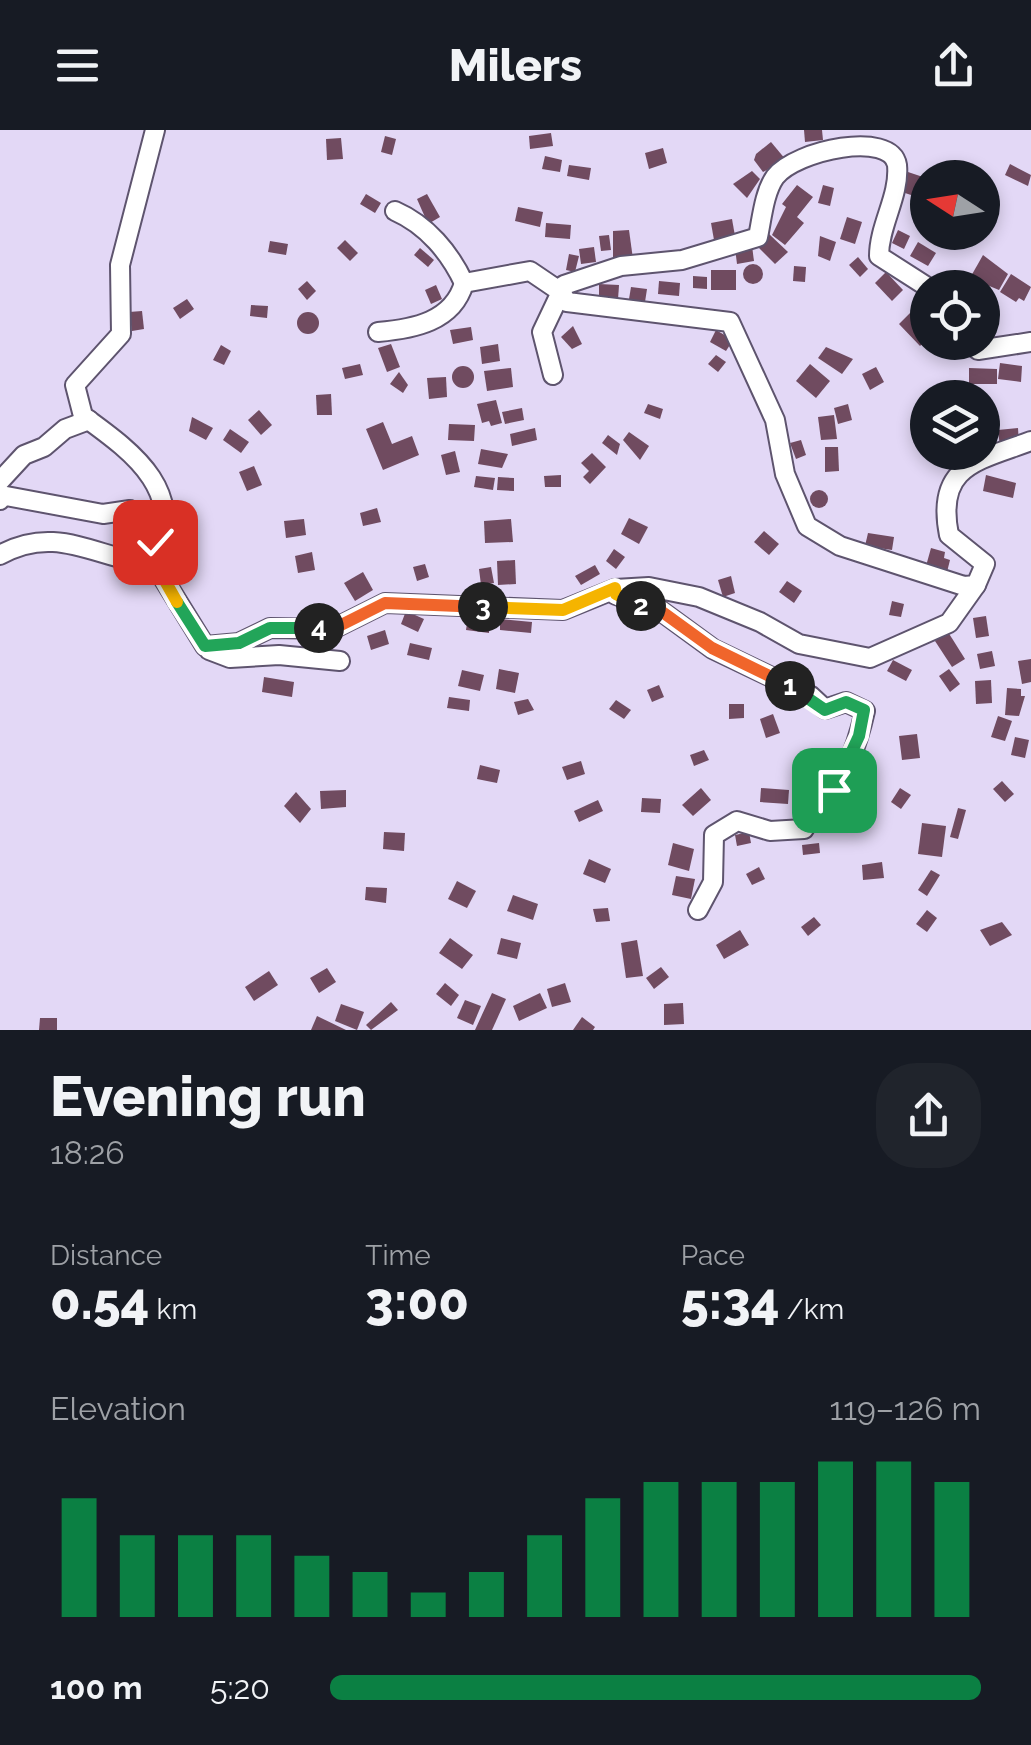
<!DOCTYPE html>
<html lang="en">
<head>
<meta charset="utf-8">
<style>
	:root { --surface:#171b24; --page:#20242c; --text:#f1f3f6; --muted:#9ea1a6; --accent:#0b8043 }
	body { margin:0; font-family:Raleway,sans-serif; background:var(--page); color:var(--text); height:100vh; display:flex; flex-direction:column; font-size:38px; white-space:nowrap }
	* { box-sizing:border-box; margin:0 }
	p { font-size:32px; color:var(--muted) }
	.icon { flex:none; width:55px; height:55px; fill:none; stroke:currentColor; stroke-width:2; stroke-linecap:round; stroke-linejoin:round }
	.map { position:relative; height:900px; overflow:hidden }
	.details { display:flex; flex-direction:column; background:var(--surface); flex:1 }
	.details>* { flex:none }
	.needle { width:65px; rotate:282deg }
	.fabs { position:absolute; left:910px; top:30px; display:grid; gap:20px }
	.fabs a { display:grid; place-items:center; width:90px; height:90px; border-radius:50%; background:var(--surface); box-shadow:0 5px 15px #0003; font-size:50px }
	.pin { position:absolute; display:grid; place-items:center; width:85px; height:85px; color:#fff; margin:-42px; border-radius:20px; box-shadow:0 5px 15px #0006 }
	.km { position:absolute; width:50px; height:50px; margin:-25px; border-radius:50%; background:#222; color:#fff; font-size:28px; line-height:50px; text-align:center }
	.round { display:grid; place-items:center; flex:none; width:105px; height:105px; border-radius:40px; background:var(--page) }
	.summary { display:flex; align-items:center; justify-content:space-between; height:170px; padding:0 50px }
	h1 { font-size:55px; font-weight:800; line-height:75px }
	.stats { display:grid; grid-template-columns:repeat(3,1fr); gap:15px; height:170px; padding:10px 50px }
	.stats div { display:grid; align-content:center }
	.stats b { font-size:50px; font-weight:800 }
	.stats small { font-size:28px; font-weight:400 }
	.stats p { font-size:28px }
	.chart { height:280px; padding:20px 50px }
	.chart p { display:flex; justify-content:space-between }
	.chart svg { width:100%; height:180px; margin-top:10px; stroke:var(--accent); stroke-width:6 }
	ul { padding:0 50px; list-style:none; font-size:32px }
	li { display:grid; grid-template-columns:160px 120px 1fr; align-items:center; height:75px }
	li i { height:25px; border-radius:12px; background:var(--accent) }
	header { display:flex; justify-content:space-between; align-items:center; height:130px; padding:0 50px; background:var(--surface); font-size:45px; font-weight:800 }
	.map>svg:first-child { display:block }
	.building { fill:#704b60 }
	.lines { fill:none; stroke-linecap:round; stroke-linejoin:round }
	.minor-casing { stroke:#5e546e; stroke-width:22 }
	.minor { stroke:#fff; stroke-width:18 }
	.split-1-casing { stroke:#fff; stroke-width:20 }
	.split-2-casing { stroke:#fff; stroke-width:20 }
	.split-3-casing { stroke:#fff; stroke-width:20 }
	.split-4-casing { stroke:#fff; stroke-width:20 }
	.split-5-casing { stroke:#fff; stroke-width:20 }
	.split-6-casing { stroke:#fff; stroke-width:20 }
	.split-1 { stroke:#22a559; stroke-width:12 }
	.split-2 { stroke:#f0652b; stroke-width:12 }
	.split-3 { stroke:#f5b400; stroke-width:12 }
	.split-4 { stroke:#f0652b; stroke-width:12 }
	.split-5 { stroke:#22a559; stroke-width:12 }
	.split-6 { stroke:#f5b400; stroke-width:12 }
</style>
</head>
<body>
<header><svg class="icon" aria-label="menu" viewBox="0 0 24 24"><path d="M4 6h16M4 12h16M4 18h16"/></svg>Milers<svg class="icon" aria-label="share" viewBox="0 0 24 24"><path d="M12 15V3M7 8l5-5 5 5M5 13v7h14v-7"/></svg></header>
<div class="map">
<svg width="1031" height="900" viewBox="0 0 1031 900">
	<rect width="100%" height="100%" fill="#e3d8f6"/>
	<g class="building">
		<path d="M804,0H822L823,10L805,12Z"/>
		<path d="M551,3L553,16L530,19L529,6Z"/>
		<path d="M385,6L396,9L392,25L381,22Z"/>
		<path d="M341,8L343,29L327,30L326,9Z"/>
		<path d="M771,12L786,30L763,42L754,30L756,24Z"/>
		<path d="M663,18L667,33L649,39L645,23Z"/>
		<path d="M545,26L562,30L560,42L542,39Z"/>
		<path d="M1010,34L1031,45L1028,56L1005,45Z"/>
		<path d="M569,35L591,38L589,50L567,46Z"/>
		<path d="M752,41L760,49L747,68L733,54Z"/>
		<path d="M908,42L923,47L917,67L902,62Z"/>
		<path d="M797,55L813,67L797,87L804,93L785,115L772,105L786,77L782,74Z"/>
		<path d="M823,55L834,58L830,76L818,73Z"/>
		<path d="M366,64L381,73L375,83L360,74Z"/>
		<path d="M427,64L440,87L428,94L417,69Z"/>
		<path d="M518,77L543,82L540,97L515,91Z"/>
		<path d="M847,87L862,92L855,114L840,109Z"/>
		<path d="M732,89L735,106L714,110L711,93Z"/>
		<path d="M546,93L571,95L570,109L545,107Z"/>
		<path d="M629,100L633,129L613,130V101Z"/>
		<path d="M898,100L910,106L904,119L892,113Z"/>
		<path d="M955,102H976L980,105L974,115Z"/>
		<path d="M769,104L788,122L775,134L757,116Z"/>
		<path d="M609,105L611,120L601,121L599,106Z"/>
		<path d="M820,106L836,112L830,131L818,126Z"/>
		<path d="M345,110L358,123L350,131L337,118Z"/>
		<path d="M270,111L288,114L286,125L268,122Z"/>
		<path d="M918,112L936,123L928,136L910,126Z"/>
		<path d="M752,116L754,131L737,134L735,118Z"/>
		<path d="M594,117L596,132L581,134L579,119Z"/>
		<path d="M420,118L434,130L428,137L414,125Z"/>
		<path d="M569,124L579,126L575,142L566,140Z"/>
		<path d="M983,125L1008,144L999,160L970,148Z"/>
		<path d="M858,127L868,139L860,147L849,135Z"/>
		<circle cx="753" cy="144" r="10"/>
		<path d="M794,136L806,137L805,152L793,151Z"/>
		<rect x="711" y="140" width="25" height="20"/>
		<path d="M886,142L903,160L892,171L875,153Z"/>
		<path d="M1011,144L1031,157L1024,171L1019,168L1016,172L1000,162Z"/>
		<path d="M693,146L707,147V159L693,158Z"/>
		<path d="M307,151L316,161L307,170L298,159Z"/>
		<path d="M659,151L680,153L679,166L658,164Z"/>
		<path d="M599,154L619,155L618,170H599Z"/>
		<path d="M436,155L442,169L431,174L425,160Z"/>
		<path d="M631,157L647,159L645,172L629,169Z"/>
		<path d="M187,169L194,179L180,189L173,178Z"/>
		<path d="M251,175L268,176L267,188L250,186Z"/>
		<path d="M142,181L144,199L132,201L129,182Z"/>
		<path d="M911,182L922,193L928,187V208L920,216L899,194Z"/>
		<circle cx="308" cy="193" r="11"/>
		<path d="M573,196L582,214L572,219L561,207Z"/>
		<path d="M471,197L473,210L453,214L450,200Z"/>
		<path d="M716,200L733,210L726,221L710,212Z"/>
		<path d="M391,214L400,237L387,242L378,218Z"/>
		<path d="M498,214L500,231L482,234L480,217Z"/>
		<path d="M221,215L231,221L224,235L213,230Z"/>
		<path d="M826,217L853,229L842,244L818,228Z"/>
		<path d="M716,225L726,232L718,242L708,234Z"/>
		<path d="M1000,233L1022,236L1021,252L998,249Z"/>
		<path d="M360,234L363,245L345,249L342,238Z"/>
		<path d="M810,234L830,251L816,268L796,251Z"/>
		<circle cx="463" cy="247" r="11"/>
		<path d="M876,237L884,252L870,260L862,244Z"/>
		<path d="M511,238L513,257L487,261L484,241Z"/>
		<path d="M969,238L997,239V254H969Z"/>
		<path d="M399,242L408,255L403,263L390,254Z"/>
		<path d="M446,247L447,267L429,269L427,248Z"/>
		<path d="M331,264L332,285H317L316,265Z"/>
		<path d="M496,270L502,293L491,296L489,291L482,293L477,274Z"/>
		<path d="M648,274L663,279L660,289L644,283Z"/>
		<path d="M848,274L852,290L838,294L834,278Z"/>
		<path d="M522,278L524,290L505,294L502,282Z"/>
		<path d="M259,280L272,295L261,305L248,290Z"/>
		<path d="M834,285L837,309L821,310L818,287Z"/>
		<path d="M192,287L213,298L206,310L189,301Z"/>
		<path d="M383,292L392,314L412,306L419,325L383,340L366,299Z"/>
		<path d="M449,294L475,295L474,311L448,310Z"/>
		<path d="M535,298L537,310L512,316L510,304Z"/>
		<path d="M1018,298L1019,315L1000,317L998,300Z"/>
		<path d="M230,299L249,312L241,323L223,310Z"/>
		<path d="M629,302L649,316L640,330L623,310Z"/>
		<path d="M608,305L620,314L617,325L602,313Z"/>
		<path d="M801,310L806,325L796,329L790,313Z"/>
		<path d="M825,317H838L839,341L825,342Z"/>
		<path d="M481,319L508,324L502,338L478,334Z"/>
		<path d="M455,321L460,342L446,345L441,325Z"/>
		<path d="M592,323L606,337L590,354L583,347L589,341L581,333Z"/>
		<path d="M254,336L262,355L247,361L239,342Z"/>
		<path d="M561,345V357H545L544,346Z"/>
		<path d="M986,345L1016,353L1013,368L983,361Z"/>
		<path d="M476,346L495,348L493,360L474,357Z"/>
		<path d="M498,347L514,348V361L497,360Z"/>
		<circle cx="819" cy="369" r="9"/>
		<path d="M377,378L381,392L363,396L360,383Z"/>
		<path d="M629,388L648,397L639,414L621,404Z"/>
		<path d="M304,389L306,405L286,408L284,391Z"/>
		<path d="M511,389L513,412L485,413L484,391Z"/>
		<path d="M764,401L779,414L769,425L754,412Z"/>
		<path d="M868,403L894,407L892,420L865,416Z"/>
		<path d="M931,418L945,422L944,428L950,430L947,442L926,436Z"/>
		<path d="M614,419L625,427L616,439L606,431Z"/>
		<path d="M312,422L315,440L298,443L295,426Z"/>
		<path d="M515,430L516,454L498,455L497,431Z"/>
		<path d="M425,434L429,447L417,451L413,437Z"/>
		<path d="M595,435L600,444L581,455L575,446Z"/>
		<path d="M491,437L494,453L481,455L479,439Z"/>
		<path d="M363,442L373,460L355,471L344,453Z"/>
		<path d="M731,446L735,463L723,467L718,450Z"/>
		<path d="M787,451L802,461L794,473L779,462Z"/>
		<path d="M892,471L904,474L901,487L889,485Z"/>
		<path d="M406,481L424,489L418,502L401,494Z"/>
		<path d="M986,486L989,506L976,508L973,488Z"/>
		<path d="M468,487L490,490L489,503L466,500Z"/>
		<path d="M500,489L532,492L531,503L500,500Z"/>
		<path d="M385,500L389,514L371,520L367,506Z"/>
		<path d="M948,502L965,529L952,537L935,511Z"/>
		<path d="M410,513L432,518L429,530L407,525Z"/>
		<path d="M992,521L995,536L980,539L977,524Z"/>
		<path d="M1031,529V552L1022,554L1018,531Z"/>
		<path d="M893,530L912,540L906,551L887,541Z"/>
		<path d="M499,539L519,543L515,563L496,559Z"/>
		<path d="M949,539L960,554L950,562L939,546Z"/>
		<path d="M462,540L484,545L480,561L458,556Z"/>
		<path d="M264,547L294,552L292,567L262,562Z"/>
		<path d="M991,550L992,573L976,574L975,551Z"/>
		<path d="M659,555L664,567L652,572L647,560Z"/>
		<path d="M1007,558L1021,559V566H1025L1019,586L1005,585Z"/>
		<path d="M449,567L470,570L469,581L447,578Z"/>
		<path d="M528,569L534,580L518,585L514,572Z"/>
		<path d="M616,570L631,580L624,589L609,579Z"/>
		<path d="M729,574H744V588L729,589Z"/>
		<path d="M773,584L780,603L766,608L760,589Z"/>
		<path d="M998,586L1012,591L1005,611L991,607Z"/>
		<path d="M917,604L920,628L902,630L899,606Z"/>
		<path d="M1015,607L1029,610L1025,628L1011,625Z"/>
		<path d="M704,620L709,630L694,636L690,625Z"/>
		<path d="M581,631L585,644L567,650L562,637Z"/>
		<path d="M480,635L500,640L497,653L477,649Z"/>
		<path d="M1002,651L1014,664L1005,672L993,659Z"/>
		<path d="M701,658L711,670L693,686L682,675Z"/>
		<path d="M761,658L789,660L788,674L760,672Z"/>
		<path d="M900,658L911,665L901,679L891,672Z"/>
		<path d="M346,660V677L321,679L320,661Z"/>
		<path d="M296,662L311,679L300,693L284,676Z"/>
		<path d="M642,668L661,669L660,683L641,682Z"/>
		<path d="M598,670L603,681L579,692L574,681Z"/>
		<path d="M847,673L853,689L843,693L837,677Z"/>
		<path d="M958,678L966,680L958,709L950,707Z"/>
		<path d="M922,693L946,696L942,727L918,724Z"/>
		<path d="M384,702L405,703L404,721L383,719Z"/>
		<path d="M749,702L751,713L737,716L735,705Z"/>
		<path d="M673,713L694,719L689,741L668,735Z"/>
		<path d="M819,713L820,723L803,725L802,715Z"/>
		<path d="M589,729L611,739L605,753L583,744Z"/>
		<path d="M882,732L884,748L863,750L862,735Z"/>
		<path d="M759,737L765,749L752,755L746,744Z"/>
		<path d="M931,740L940,745L927,766L918,760Z"/>
		<path d="M676,746L695,749L691,769L672,765Z"/>
		<path d="M457,751L476,761L467,778L448,769Z"/>
		<path d="M366,757L387,758L386,773L365,770Z"/>
		<path d="M513,765L538,774L533,790L507,781Z"/>
		<path d="M608,778L610,791L596,792L593,779Z"/>
		<path d="M927,780L937,788L927,802L916,794Z"/>
		<path d="M814,787L821,795L808,806L801,797Z"/>
		<path d="M1002,792L1012,805L990,816L980,800Z"/>
		<path d="M740,800L749,815L724,829L716,815Z"/>
		<path d="M450,808L473,825L462,839L439,823Z"/>
		<path d="M501,808L521,813L517,829L497,824Z"/>
		<path d="M637,810L643,846L626,848L621,813Z"/>
		<path d="M661,837L669,847L654,859L646,848Z"/>
		<path d="M327,838L336,852L319,863L310,848Z"/>
		<path d="M269,841L278,855L254,871L245,857Z"/>
		<path d="M445,853L459,865L451,876L436,864Z"/>
		<path d="M565,853L571,872L552,877L547,859Z"/>
		<path d="M492,863L506,869L492,900H475Z"/>
		<path d="M540,863L547,878L519,891L513,876Z"/>
		<path d="M465,870L481,876L473,895L457,888Z"/>
		<path d="M391,872L398,880L371,900L366,895Z"/>
		<path d="M683,873L684,894L664,895V874Z"/>
		<path d="M341,874L364,882L357,900L335,891Z"/>
		<path d="M317,886L346,900H311Z"/>
		<path d="M582,887L595,897L593,900H573Z"/>
		<path d="M40,888H57V900H39Z"/>
	</g>
	<g class="lines">
		<g class="minor-casing">
			<g id="minor">
				<path d="M155,0L120,135L121,204L75,255L83,286C137,325 187,362 155,435L205,516L239,513L270,498L333,499L385,473L563,480L615,459"/>
				<path d="M395,81C427,95 450,123 464,153L530,141L561,162L542,202L553,245"/>
				<path d="M929,158L879,126C879,95 900,66 897,35C891,0 796,20 775,47C764,63 762,88 758,107L682,130L621,136L564,155L561,162L567,172L730,192L775,290L785,344L807,396L840,416L964,456L976,455L985,434L949,405C935,335 978,331 1031,311"/>
				<path d="M378,202C413,199 453,192 464,153"/>
				<path d="M969,212L978,220L1031,212"/>
				<path d="M0,351L24,325L44,317L65,299L89,290"/>
				<path d="M0,370L1,365L103,384L130,380L149,391L155,435C97,429 57,393 0,425"/>
				<path d="M209,520L230,528L279,525L340,531"/>
				<path d="M698,780L713,752L714,705L737,691L770,701L804,699C812,683 821,675 832,661C849,640 859,607 865,581L846,572L825,579L811,566L713,519L661,481L616,465L615,459L649,457L699,467L760,492L799,514L870,528L949,493L976,455"/>
			</g>
		</g>
		<use href="#minor" class="minor"/>
	</g>
	<g class="lines">
		<g class="split-1-casing">
			<path id="split-1" d="M790,556L825,580L846,572L864,580L859,606L834,660"/>
		</g>
		<g class="split-2-casing">
			<path id="split-2" d="M641,476L661,481L712,518L790,556"/>
		</g>
		<g class="split-3-casing">
			<path id="split-3" d="M483,477L563,480L615,458L616,464L641,476"/>
		</g>
		<g class="split-4-casing">
			<path id="split-4" d="M319,498L333,499L385,473L483,477"/>
		</g>
		<g class="split-5-casing">
			<path id="split-5" d="M177,472L205,516L239,513L270,498H319"/>
		</g>
		<g class="split-6-casing">
			<path id="split-6" d="M155,412L156,435L177,472"/>
		</g>
		<use href="#split-1" class="split-1"/>
		<use href="#split-2" class="split-2"/>
		<use href="#split-3" class="split-3"/>
		<use href="#split-4" class="split-4"/>
		<use href="#split-5" class="split-5"/>
		<use href="#split-6" class="split-6"/>
	</g>
</svg>
<div class="fabs">
<a><svg class="needle" viewBox="-14 -14 28 28"><path d="M0-13l5 13h-10z" fill="#e53935"/><path d="M0 13l5-13h-10z" fill="#9ea1a6"/></svg></a>
<a><svg class="icon" aria-label="locate" viewBox="0 0 24 24"><circle cx="12" cy="12" r="6"/><path d="M12 2v4M12 18v4M2 12h4M18 12h4"/></svg></a>
<a><svg class="icon" aria-label="layers" viewBox="0 0 24 24"><path d="M12 4l9 5-9 5-9-5zM3 14l9 5 9-5"/></svg></a>
</div>
<div class="pin" style="left:834px;top:660px;background:#1e9e55"><svg class="icon" aria-label="arrive" viewBox="0 0 24 24"><path d="M6 21V4h12l-3 4 3 4H6"/></svg></div>
<div class="pin" style="left:155px;top:412px;background:#d93025"><svg class="icon" aria-label="check" viewBox="0 0 24 24"><path d="M5 12l5 5 9-10"/></svg></div>
<b class="km" style="left:790px;top:556px">1</b>
<b class="km" style="left:641px;top:476px">2</b>
<b class="km" style="left:483px;top:477px">3</b>
<b class="km" style="left:319px;top:498px">4</b>
</div>
<section class="details">
<div class="summary"><div><h1>Evening run</h1><p>18:26</p></div><a class="round"><svg class="icon" aria-label="share" viewBox="0 0 24 24"><path d="M12 15V3M7 8l5-5 5 5M5 13v7h14v-7"/></svg></a></div>
<div class="stats">
<div><p>Distance</p><b>0.54<small> km</small></b></div>
<div><p>Time</p><b>3:00</b></div>
<div><p>Pace</p><b>5:34<small> /km</small></b></div>
</div>
<div class="chart"><p><span>Elevation</span>119–126 m</p>
<svg viewBox="0 0 160 44" preserveAspectRatio="none"><path d="M5 44V15M15 44V24M25 44V24M35 44V24M45 44V29M55 44V33M65 44V38M75 44V33M85 44V24M95 44V15M105 44V11M115 44V11M125 44V11M135 44V6M145 44V6M155 44V11"/></svg>
</div>
<ul>
<li><b>100 m</b>5:20<i style="width:100%"></i></li>
</ul>
</section>
</body>
</html>
